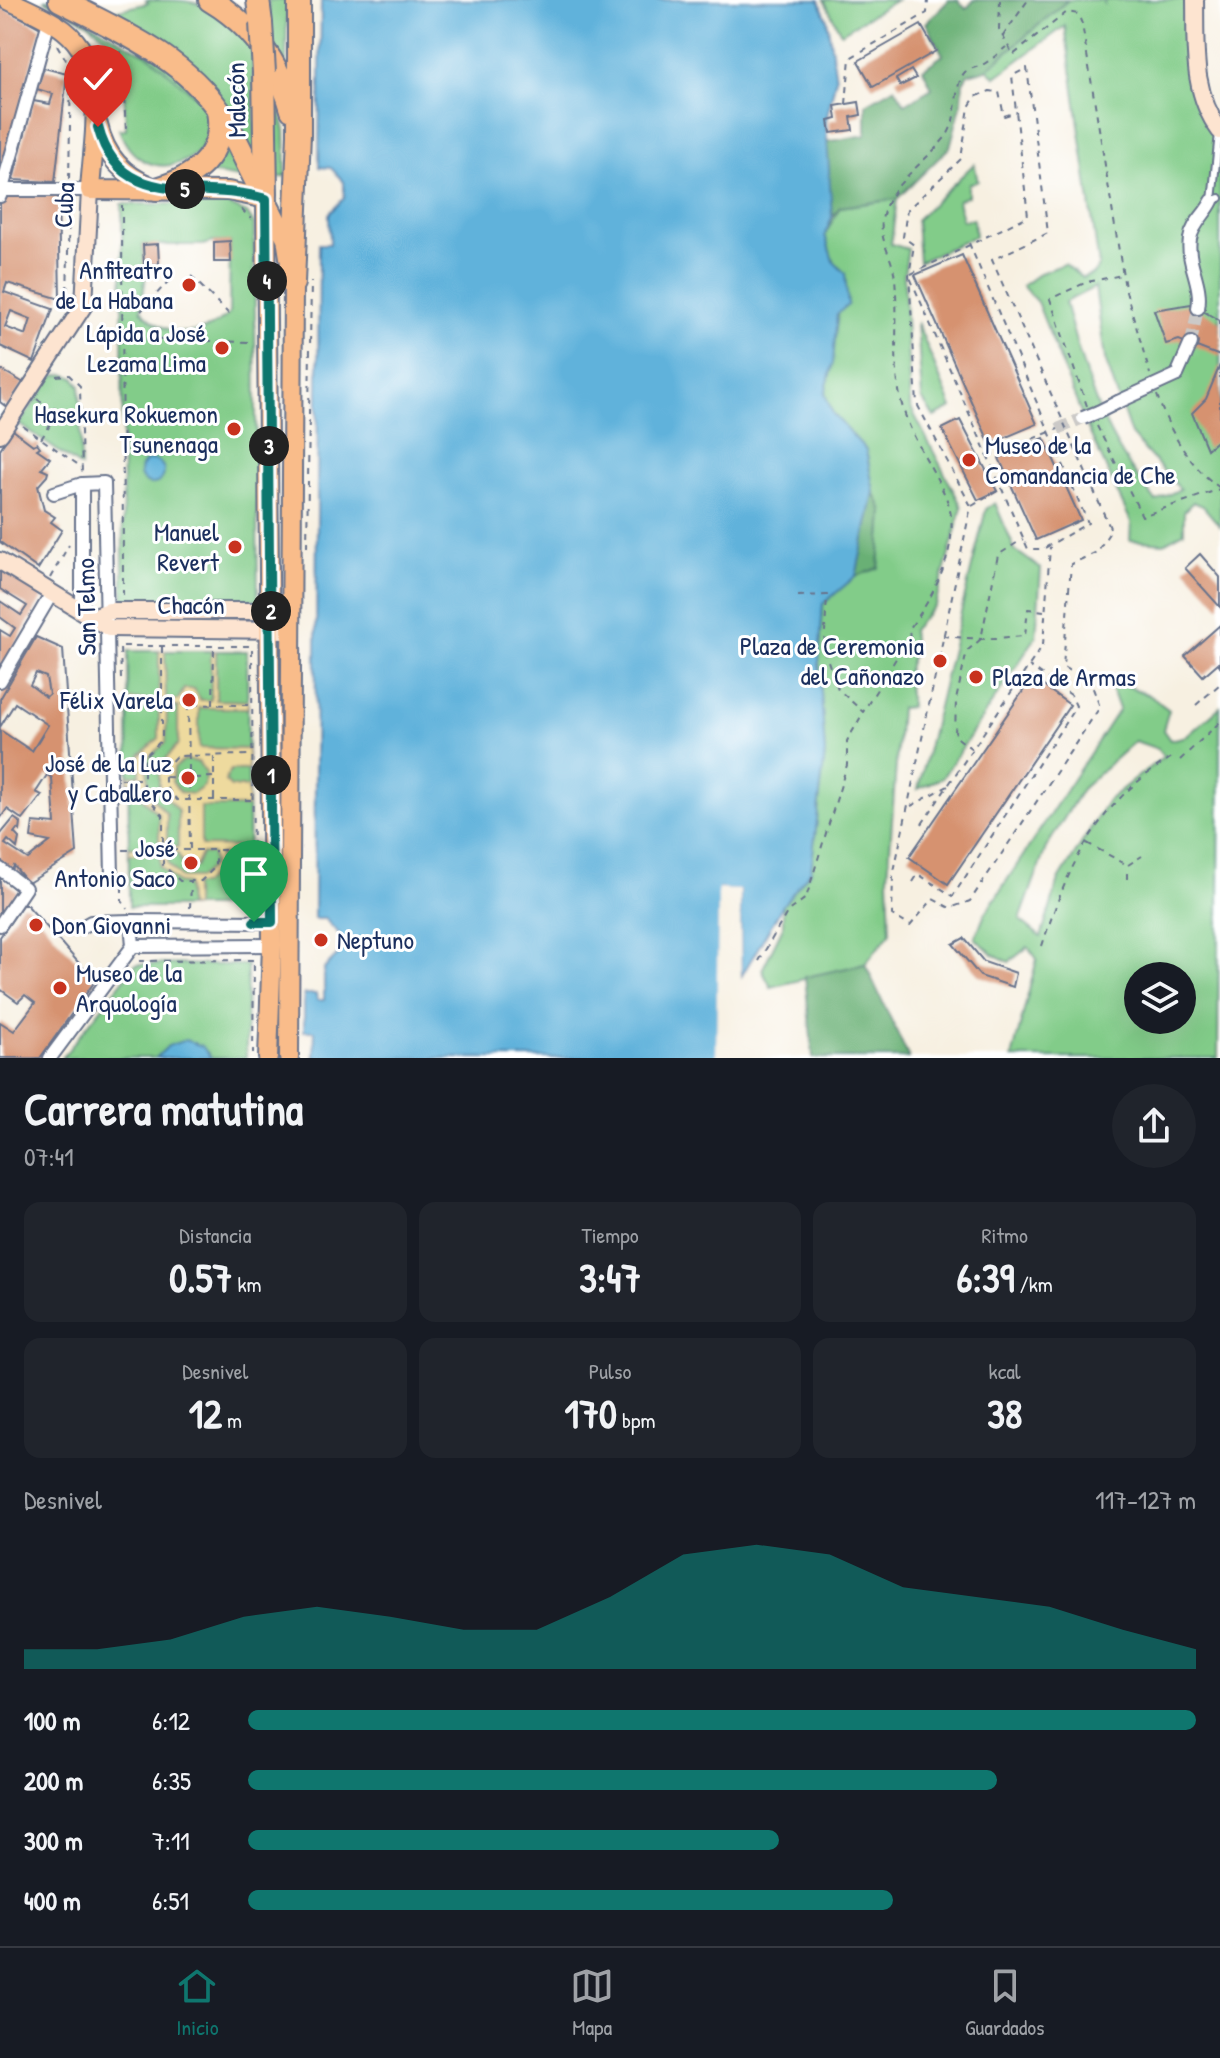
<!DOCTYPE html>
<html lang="es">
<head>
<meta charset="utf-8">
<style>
	:root { --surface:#171b24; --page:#20242c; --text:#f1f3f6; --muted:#9ea1a6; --line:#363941; --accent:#0f766e }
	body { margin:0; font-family:"Patrick Hand",sans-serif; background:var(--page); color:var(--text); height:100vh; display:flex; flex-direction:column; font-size:30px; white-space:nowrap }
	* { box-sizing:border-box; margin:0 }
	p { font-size:26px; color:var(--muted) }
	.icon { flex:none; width:44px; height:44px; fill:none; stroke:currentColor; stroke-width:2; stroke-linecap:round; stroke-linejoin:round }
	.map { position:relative; height:1058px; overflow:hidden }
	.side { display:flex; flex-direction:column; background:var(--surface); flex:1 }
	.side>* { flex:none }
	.buttons { position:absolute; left:1124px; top:962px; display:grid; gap:16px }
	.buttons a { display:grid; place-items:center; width:72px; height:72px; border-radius:50%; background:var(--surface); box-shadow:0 8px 32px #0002; font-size:40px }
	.pin { position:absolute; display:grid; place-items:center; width:68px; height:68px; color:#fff; margin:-82px -34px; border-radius:50% 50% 50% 0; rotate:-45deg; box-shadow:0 0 8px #0007 }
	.pin .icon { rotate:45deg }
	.km { position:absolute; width:40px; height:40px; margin:-20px; border-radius:50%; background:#222; color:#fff; font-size:22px; line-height:40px; text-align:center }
	.round { display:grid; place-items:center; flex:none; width:84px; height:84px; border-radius:42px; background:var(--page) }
	.head { display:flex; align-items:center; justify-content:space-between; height:136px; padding:0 24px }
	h1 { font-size:44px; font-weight:700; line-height:60px }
	.stats { display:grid; grid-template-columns:repeat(3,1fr); gap:12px; height:136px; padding:8px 24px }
	.stats div { display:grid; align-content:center; border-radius:16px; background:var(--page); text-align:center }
	.stats b { font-size:40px; font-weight:700 }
	.stats small { font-size:22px; font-weight:400 }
	.stats p { font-size:22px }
	.chart { height:224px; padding:16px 24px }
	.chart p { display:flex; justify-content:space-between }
	.chart svg { width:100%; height:144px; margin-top:8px; fill:var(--accent); opacity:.7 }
	ul { padding:0 24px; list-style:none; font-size:26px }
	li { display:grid; grid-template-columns:128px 96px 1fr; align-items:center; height:60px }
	li i { height:20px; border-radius:10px; background:var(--accent) }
	.dock { display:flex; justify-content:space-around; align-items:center; height:112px; border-top:2px solid var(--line); background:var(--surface); font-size:22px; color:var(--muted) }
	.dock a { display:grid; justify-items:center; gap:4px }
	.dock .active { color:var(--accent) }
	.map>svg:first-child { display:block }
	.green { fill:#82cc89; stroke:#4e7e74; stroke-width:2; fill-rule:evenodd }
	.forest { fill:#69b075; stroke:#42706a; stroke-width:2 }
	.sand { fill:#eeda9e; stroke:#84847e; stroke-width:2; fill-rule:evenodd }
	.water { fill:#60b2db; stroke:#3e709c; stroke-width:2 }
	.pier { fill:#f7f0e1 }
	.building { fill:#d69270; fill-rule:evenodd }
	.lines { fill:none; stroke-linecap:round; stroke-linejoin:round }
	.street-tunnel { stroke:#cbc9c7; stroke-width:12; stroke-dasharray:12 6; stroke-linecap:butt }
	.lane-casing { stroke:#68738c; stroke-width:10 }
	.street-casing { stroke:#68738c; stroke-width:16 }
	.secondary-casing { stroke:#68738c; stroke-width:20 }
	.primary-casing { stroke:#68738c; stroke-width:22 }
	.highway-casing { stroke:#68738c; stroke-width:26 }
	.path { stroke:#68738c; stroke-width:2; stroke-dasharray:6 6; stroke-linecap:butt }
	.lane { stroke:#fff; stroke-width:6 }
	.street { stroke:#fff; stroke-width:12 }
	.secondary { stroke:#fde4d0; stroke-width:16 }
	.primary { stroke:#f9bc8a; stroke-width:18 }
	.highway { stroke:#f9bc8a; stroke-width:22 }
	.street-bridge-casing { stroke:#68738c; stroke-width:16; stroke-linecap:butt }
	.highway-bridge-casing { stroke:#68738c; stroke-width:26; stroke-linecap:butt }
	.street-bridge { stroke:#fff; stroke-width:12 }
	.highway-bridge { stroke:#f9bc8a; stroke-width:22 }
	.route-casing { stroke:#fff; stroke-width:16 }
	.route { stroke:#0f766e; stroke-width:10 }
	.poi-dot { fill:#c8321e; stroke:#fff; stroke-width:3 }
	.labels { text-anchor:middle; stroke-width:6; stroke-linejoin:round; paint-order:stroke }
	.street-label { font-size:26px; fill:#1b2f5e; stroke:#fff }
	.poi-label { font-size:26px; fill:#1b2f5e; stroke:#fff; text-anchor:end }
</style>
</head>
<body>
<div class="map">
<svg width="1220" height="1058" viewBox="0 0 1220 1058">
	<rect width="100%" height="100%" fill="#fff"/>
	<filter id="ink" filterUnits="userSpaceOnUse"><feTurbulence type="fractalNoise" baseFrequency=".0125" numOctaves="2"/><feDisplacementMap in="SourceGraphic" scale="16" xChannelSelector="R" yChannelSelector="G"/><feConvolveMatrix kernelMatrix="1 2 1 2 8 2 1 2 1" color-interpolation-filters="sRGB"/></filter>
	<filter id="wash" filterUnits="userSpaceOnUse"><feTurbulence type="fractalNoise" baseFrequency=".006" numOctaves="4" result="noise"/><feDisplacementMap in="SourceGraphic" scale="32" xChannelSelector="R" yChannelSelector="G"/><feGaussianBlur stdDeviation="1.8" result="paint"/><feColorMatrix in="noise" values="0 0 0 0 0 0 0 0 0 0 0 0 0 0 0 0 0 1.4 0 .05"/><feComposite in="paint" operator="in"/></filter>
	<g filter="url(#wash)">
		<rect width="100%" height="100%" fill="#f7f0e1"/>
		<g class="green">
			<path d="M44,0H50C78,16 107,32 136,49C147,55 163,61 173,71C183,80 198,95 205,108C232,155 143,199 119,129H126L122,51L87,22Z"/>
			<path d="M146,0C207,0 209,2 252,44L257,169L244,139L102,14L148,3Z"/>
			<path d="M268,0H287L286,68L273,52Z"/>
			<path d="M824,0H896L841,33Z"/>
			<path d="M1068,0H1102L1104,4L1105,0H1188C1189,57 1182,93 1220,141V526L1203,506L1193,502L1184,511V532L1164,543L1130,540L1131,522L1083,418L1037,302L1022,286L1040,273L1065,264L1082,278L1093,274L1099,266L1065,26L996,77L987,69ZM1095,287L1105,359L1131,435L1180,489L1156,501C1103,439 1085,379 1065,302Z"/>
			<path d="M275,90L285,131L286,176L277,178Z"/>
			<path d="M227,143L245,179L204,172Z"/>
			<path d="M974,164L978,181L968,184V196L958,200L962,220L973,219L975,236L919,262L916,220Z"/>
			<path d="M897,199L891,244L908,249L904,274L910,406L962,507L935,605L912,630L914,649L907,672L910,707L900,708L888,877L890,933L865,964L771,987L762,970L783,927V905L811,869L825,753L819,663L823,604L856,576L879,568L883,511L874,492L866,450L833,414L825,394L845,273L833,261L825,235L840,207Z"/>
			<path d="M122,204H226L247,213L254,224L258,600H123ZM214,242H230L229,314C201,339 167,339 141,310L147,267L144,264L143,245H203Z"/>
			<path d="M917,322L952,408L934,417L922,399Z"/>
			<path d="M64,374L75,378L80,386L81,467L19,424L53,376Z"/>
			<path d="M995,503L1015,550L1041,569L1036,637L942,778L918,789L986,509Z"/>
			<path d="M128,651H247L249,907H129Z"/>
			<path d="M1108,678L1149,695L1169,710L1163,730L1170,740L1187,736L1220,707L1218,1058H1012L1037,959L1028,947L1009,962L993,954L975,938L985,914L1119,709ZM1135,741L1158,749L1164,756L1108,800L1059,880L1041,937L1020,920L1046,848L1082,789ZM1182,976V1020H1138V976Z"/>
			<path d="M136,964L247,965L246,1058H211L208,1053L168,1046L156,1058H62Z"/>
		</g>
		<g class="forest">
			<path d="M949,0H958L966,9L974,0H1068L987,69L968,74L963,82L962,102L950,147L897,199L840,207L832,217L825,142L866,135V104L895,87L905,104L932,88L923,69L943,55L926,23Z"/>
			<path d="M874,492L883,511L879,568L856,576Z"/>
			<path d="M865,964L909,1058H813L805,977Z"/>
		</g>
		<path class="sand" d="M159,651H165L166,700H178L184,689H194L200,700H211V651H216V700L248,701V708H199V748L248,749V770H231L225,781L231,787H248V807H201V846L248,847V854L219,855V868L202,885H194V907H188L187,884L178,883L160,867V854H129V847L159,846V815L140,796V782H128V776L140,775V755L159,738V708H128V700H159ZM178,707V744L159,767V789L178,811V847H167V814L148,793L147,759L166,742L167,708ZM185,760L198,762L206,773L204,786L193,794L180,792L172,782L174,768ZM168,854H178L184,867H195L201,854H212L213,865L199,878H181L168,864Z"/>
		<g class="water">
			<path d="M321,0H819L827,19L836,78L826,121L832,217L825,235L833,261L845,273L848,305L837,314L833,363L825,394L833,414L866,450L874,492L856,576L823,604L819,663L825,753L811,870L783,905L741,977L740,891L719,889L717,1058H314L315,1031H304V994H316L317,1000H324V969L339,954L340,935L325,919H314L319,244H330L329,214L344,198V182L331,168L319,167Z"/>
			<circle cx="152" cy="472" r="12"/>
			<path d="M185,1040L202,1046L211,1058H156L168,1046Z"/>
		</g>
		<path class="pier" d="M718,889L740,890L741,981L737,978L736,894H722L721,1058H716Z"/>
		<g id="blocks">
			<g class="building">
				<path d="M2,7L41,28L0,182V10Z"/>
				<path d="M921,25L936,51L873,87L858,61Z"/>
				<path d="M44,68L67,74L55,182L13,180L33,101L50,104L53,94L37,89Z"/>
				<path d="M911,70L916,78L900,86L896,79Z"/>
				<path d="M859,102L861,115L851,117L853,130L831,133L829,121L837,119L835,106Z"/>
				<path d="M25,194L58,196L60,299L7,283L4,292L53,309L34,362L0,346V201L3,196ZM11,311L31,319L26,335L5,327Z"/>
				<path d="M230,241L231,262H214V242Z"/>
				<path d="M158,244L159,264L144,265L143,245Z"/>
				<path d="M962,255L1037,424L990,444L915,275Z"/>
				<path d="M1191,304L1220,321V356L1179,340L1166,344L1154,310Z"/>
				<path d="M1220,365V438L1207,449L1192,413L1206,399Z"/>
				<path d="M0,369L24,383L8,408L0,402Z"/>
				<path d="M960,420L997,491L978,500L942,429Z"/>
				<path d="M13,430L33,445L37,443L40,447L37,449L50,458L41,469L48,472L47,476L38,486L44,510L55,517L51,522L62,530L38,569L0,542V449Z"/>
				<path d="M1044,438L1081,520L1036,540L999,458Z"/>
				<path d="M1200,554L1220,577V607L1185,568Z"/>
				<path d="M0,569L44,595L0,672V630L10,636L15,628L0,617V601L21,615L27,606L0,589Z"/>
				<path d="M1220,625V666L1218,663L1203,676L1185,656Z"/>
				<path d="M36,637L63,649L77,853L28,883L14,866L12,870L0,860V835L14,818L21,823L20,831L17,829L14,833L19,838L17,848L8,840L5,844L28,859L50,842L31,838L33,822L55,824L52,778L47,775L36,792L42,795L23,820L7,809L0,819V730L32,751L48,725L15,703L0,727V699ZM36,673L46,677L49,694L46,697L30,685Z"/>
				<path d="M1032,678L1070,705L948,884L909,857Z"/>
				<path d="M0,877L17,891L0,916Z"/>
				<path d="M22,905H27L95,981L40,1058H0V1022L14,1031L35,1003L25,995L18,1002L0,989V937Z"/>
				<path d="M964,938L984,962L1016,973L1013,987L980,976L953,944Z"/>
			</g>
		</g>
	</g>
	<g filter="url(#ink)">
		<use href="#blocks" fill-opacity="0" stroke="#68738c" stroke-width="2"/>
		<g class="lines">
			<g class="street-tunnel">
				<path d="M1191,343L1198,308"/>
				<path d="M1058,429L1083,418"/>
			</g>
			<g class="lane-casing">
				<path id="lane" d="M1219,133L1212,201L1220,198"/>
			</g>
			<g class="street-casing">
				<g id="street">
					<path d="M0,190H90"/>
					<path d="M0,196L49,21"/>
					<path d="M1198,308C1203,283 1186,263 1190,239C1192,224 1206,214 1212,201"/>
					<path d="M1177,375L1191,343"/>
					<path d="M1098,412L1118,402"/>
					<path d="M54,493L82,484"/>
					<path d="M82,610V484L104,483L112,877"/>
					<path d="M0,681L52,593"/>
					<path d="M0,869L25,888L0,925"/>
					<path d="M272,922L131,921L133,946L272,945"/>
					<path d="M84,926L91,922L131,921"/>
					<path d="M50,1058L133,946"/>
				</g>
			</g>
			<g class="secondary-casing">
				<g id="secondary">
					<path d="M1195,0C1196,47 1191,91 1220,131"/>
					<path d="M0,434L84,305L90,190"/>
					<path d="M0,561L109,628L291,630"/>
					<path d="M95,616L109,611H291"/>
				</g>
			</g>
			<g class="primary-casing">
				<g id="primary">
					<path d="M8,0C26,9 47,17 64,30C110,66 93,139 90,190L228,191L266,199"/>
					<path d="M98,125C105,156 123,175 152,187"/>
					<path d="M266,199L286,238L293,283L289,1058"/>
					<path d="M266,199L272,945L268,1058"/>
				</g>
			</g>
			<g class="highway-casing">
				<g id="highway">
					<path d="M60,0C119,31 181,55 220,112C238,139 249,171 266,199"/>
					<path d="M210,0C252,25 279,63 292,110"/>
					<path d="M258,0L261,23"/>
					<path d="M264,72L266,194"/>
					<path d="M157,189C194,178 226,155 218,111"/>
					<path d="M293,283L299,134V0"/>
				</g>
			</g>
			<g class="path">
				<path d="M1000,0L999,29L1013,55L1067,12L1078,14L1082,24L1125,288L1150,374"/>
				<path d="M1003,36L1028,0"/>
				<path d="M57,45L71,68L69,179"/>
				<path d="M121,51L126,129"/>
				<path d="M846,104L850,58L927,13L928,0"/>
				<path d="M122,205L123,599"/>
				<path d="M241,209L251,219"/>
				<path d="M969,243L1088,523L1043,549H1028L909,275L1028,216L1012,76L1027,68L1048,233L992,260L1111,530L1097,552L1071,564L1063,667L1091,683L1100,707L970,901L950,908L933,899L910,926L892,915L893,876L971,506L917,404L909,275L914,245L903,237L907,210L961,159L969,107L975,97L990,91L999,92L1004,116L1017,112"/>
				<path d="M191,276L229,314"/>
				<path d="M67,303L69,201"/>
				<path d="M141,311L174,275"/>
				<path d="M122,339L251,342"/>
				<path d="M56,376L69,375L80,386L82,474"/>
				<path d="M1157,395C1169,431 1189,466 1220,488"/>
				<path d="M37,399L51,410"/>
				<path d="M1087,406L1050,299L1087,282L1122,275"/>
				<circle cx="58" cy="414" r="7"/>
				<path d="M66,416L79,415"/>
				<path d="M23,426L80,466"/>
				<path d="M1097,426L1142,516L1220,489"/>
				<path d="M41,439L53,421"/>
				<path d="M988,456L1058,429"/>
				<path d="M972,506L1001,489"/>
				<path d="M307,547L311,281"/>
				<path d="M50,578L69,545"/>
				<path d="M798,596L827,595L824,650L838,689L863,712L900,652L911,648L909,629C934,597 963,542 947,500C933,466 910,438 901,401C892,362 899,318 895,279C893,255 877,240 883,215C890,183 928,161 947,135C959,118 953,84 965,72C971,67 981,67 987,62C994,58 1000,52 1006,47"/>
				<path d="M943,636L981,639L1025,636L1028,609L1044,611"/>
				<path d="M162,647V740L144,757V794L163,815V865L180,881H201L215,867V850"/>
				<path d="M121,679L120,646H252L253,912"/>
				<path d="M122,704L251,705"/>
				<path d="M213,704L214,647"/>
				<path d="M188,705L189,772"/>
				<path d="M1196,705L1220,684"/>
				<path d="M972,749L955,736L956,700L967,651L981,639L998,555L1023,539"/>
				<path d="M1180,760L1220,722"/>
				<circle cx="189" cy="778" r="5.5"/>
				<path d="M166,777L183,778"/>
				<path d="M195,778L213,777"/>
				<path d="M121,779H143"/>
				<path d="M189,783L190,849"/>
				<path d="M214,799V757"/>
				<path d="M251,800H177L165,786V768L176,756L251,755"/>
				<path d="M911,806L948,786"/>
				<path d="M922,824L1043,645L1050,547"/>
				<path d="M1087,843L1127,865"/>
				<path d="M123,850H252"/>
				<path d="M1128,865L1142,856"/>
				<path d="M1127,879V867"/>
				<path d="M913,882L918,874L953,896L1076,706L1071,695L1029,666"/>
				<path d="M122,886V901L128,909"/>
				<path d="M190,908L191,882"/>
				<path d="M1042,946C1068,865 1098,801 1174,756"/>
				<path d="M139,961L254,960L253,1054"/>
				<path d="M759,961L788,911L806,898L847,765V741L863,713"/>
			</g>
			<use href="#lane" class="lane"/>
			<use href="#street" class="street"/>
			<use href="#secondary" class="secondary"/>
			<use href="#primary" class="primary"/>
			<use href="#highway" class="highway"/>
			<g class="street-bridge-casing">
				<g id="street-bridge">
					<path d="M1118,402L1177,375"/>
					<path d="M1083,418L1098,412"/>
				</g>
			</g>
			<g class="highway-bridge-casing">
				<path id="highway-bridge" d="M261,23L264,72"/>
			</g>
			<use href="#street-bridge" class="street-bridge"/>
			<use href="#highway-bridge" class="highway-bridge"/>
		</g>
	</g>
	<g class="lines" filter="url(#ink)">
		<g class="route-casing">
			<path id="route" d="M98,127C120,213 203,179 266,199L272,922H254"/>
		</g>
		<use href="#route" class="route"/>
	</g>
	<g class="poi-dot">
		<circle cx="189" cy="285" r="8"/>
		<circle cx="222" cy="348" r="8"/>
		<circle cx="234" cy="429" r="8"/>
		<circle cx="969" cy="460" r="8"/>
		<circle cx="235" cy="547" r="8"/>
		<circle cx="940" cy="661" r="8"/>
		<circle cx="976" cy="677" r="8"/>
		<circle cx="189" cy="700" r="8"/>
		<circle cx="188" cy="778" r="8"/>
		<circle cx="191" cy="863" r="8"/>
		<circle cx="36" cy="925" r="8"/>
		<circle cx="321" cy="940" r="8"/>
		<circle cx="60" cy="988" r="8"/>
	</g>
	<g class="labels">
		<g class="street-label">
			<text transform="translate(236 100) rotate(-91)" y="9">Malecón</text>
			<text transform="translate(64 205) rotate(-87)" y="9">Cuba</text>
			<text x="191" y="614">Chacón</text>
			<text transform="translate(86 607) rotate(-91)" y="9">San Telmo</text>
		</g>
		<g class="poi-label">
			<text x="173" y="279">Anfiteatro<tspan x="173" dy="30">de La Habana</tspan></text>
			<text x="206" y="342">Lápida a José<tspan x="206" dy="30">Lezama Lima</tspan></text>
			<text x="218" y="423">Hasekura Rokuemon<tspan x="218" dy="30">Tsunenaga</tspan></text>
			<text x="985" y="454" text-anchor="start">Museo de la<tspan x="985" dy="30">Comandancia de Che</tspan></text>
			<text x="219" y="541">Manuel<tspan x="219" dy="30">Revert</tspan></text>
			<text x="924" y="655">Plaza de Ceremonia<tspan x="924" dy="30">del Cañonazo</tspan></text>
			<text x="992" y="686" text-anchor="start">Plaza de Armas</text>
			<text x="173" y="709">Félix Varela</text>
			<text x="172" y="772">José de la Luz<tspan x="172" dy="30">y Caballero</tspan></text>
			<text x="175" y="857">José<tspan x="175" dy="30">Antonio Saco</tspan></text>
			<text x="52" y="934" text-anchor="start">Don Giovanni</text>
			<text x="337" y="949" text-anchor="start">Neptuno</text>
			<text x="76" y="982" text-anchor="start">Museo de la<tspan x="76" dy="30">Arquología</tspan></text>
		</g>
	</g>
</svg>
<div class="buttons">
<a><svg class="icon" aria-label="layers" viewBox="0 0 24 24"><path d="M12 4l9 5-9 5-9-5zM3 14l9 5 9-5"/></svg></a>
</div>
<div class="pin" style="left:254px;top:922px;background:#1e9e55"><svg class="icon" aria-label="arrive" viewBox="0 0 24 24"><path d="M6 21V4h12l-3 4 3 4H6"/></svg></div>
<div class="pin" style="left:98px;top:127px;background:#d93025"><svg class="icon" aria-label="check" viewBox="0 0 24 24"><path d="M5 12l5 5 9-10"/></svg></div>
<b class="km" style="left:271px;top:775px">1</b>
<b class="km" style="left:271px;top:611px">2</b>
<b class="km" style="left:269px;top:446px">3</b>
<b class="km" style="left:267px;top:281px">4</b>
<b class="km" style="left:185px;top:189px">5</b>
</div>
<section class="side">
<div class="head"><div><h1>Carrera matutina</h1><p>07:41</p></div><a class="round"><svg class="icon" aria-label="share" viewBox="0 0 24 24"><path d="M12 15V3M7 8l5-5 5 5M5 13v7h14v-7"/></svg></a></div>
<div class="stats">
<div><p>Distancia</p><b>0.57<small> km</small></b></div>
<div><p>Tiempo</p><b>3:47</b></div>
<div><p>Ritmo</p><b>6:39<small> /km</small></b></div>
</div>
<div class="stats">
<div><p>Desnivel</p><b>12<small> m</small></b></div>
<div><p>Pulso</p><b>170<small> bpm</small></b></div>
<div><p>kcal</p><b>38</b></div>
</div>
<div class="chart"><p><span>Desnivel</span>117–127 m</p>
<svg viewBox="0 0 160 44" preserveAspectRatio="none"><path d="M0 44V38L10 38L20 35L30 28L40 25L50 28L60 32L70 32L80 22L90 9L100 6L110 9L120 19L130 22L140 25L150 32L160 38V44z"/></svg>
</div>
<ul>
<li><b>100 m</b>6:12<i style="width:100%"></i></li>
<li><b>200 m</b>6:35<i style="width:79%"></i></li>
<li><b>300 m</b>7:11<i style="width:56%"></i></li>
<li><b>400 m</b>6:51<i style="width:68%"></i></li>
</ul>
</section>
<nav class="dock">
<a class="active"><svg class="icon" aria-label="home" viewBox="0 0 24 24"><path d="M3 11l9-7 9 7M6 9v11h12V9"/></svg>Inicio</a>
<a><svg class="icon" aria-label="map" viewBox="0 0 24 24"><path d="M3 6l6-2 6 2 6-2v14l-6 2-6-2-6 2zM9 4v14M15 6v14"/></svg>Mapa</a>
<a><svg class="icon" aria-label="saved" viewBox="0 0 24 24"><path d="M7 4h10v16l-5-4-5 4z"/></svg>Guardados</a>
</nav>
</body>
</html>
